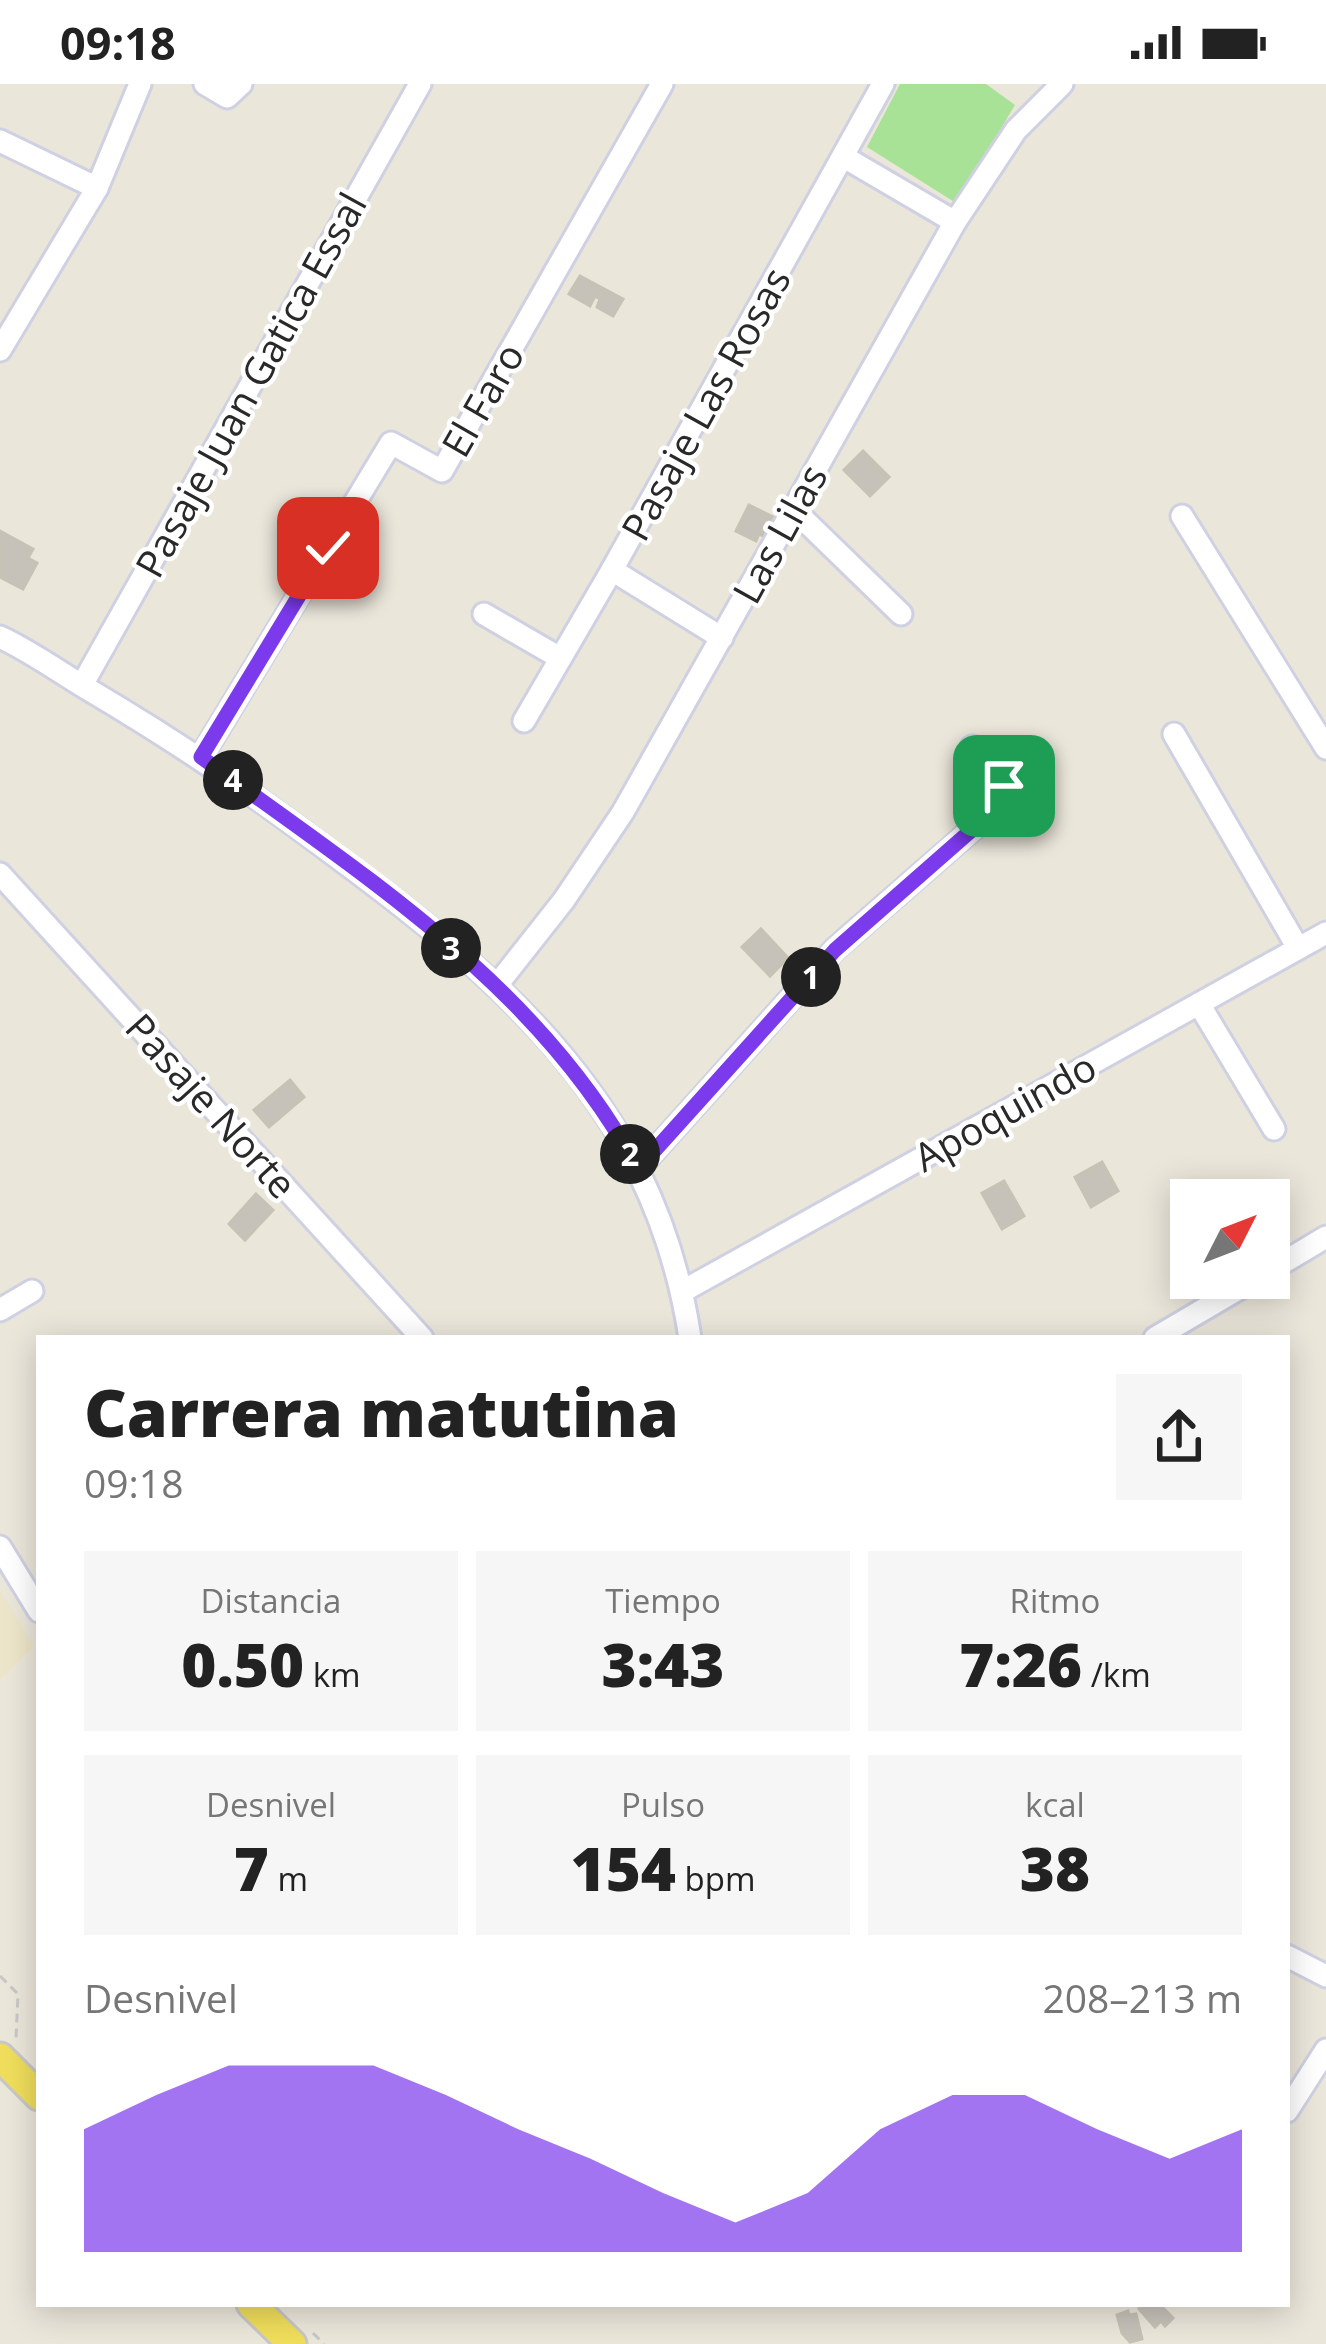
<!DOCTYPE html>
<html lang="es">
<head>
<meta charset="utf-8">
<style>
	:root { --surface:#fff; --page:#f6f6f6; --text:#222; --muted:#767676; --accent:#7c3aed }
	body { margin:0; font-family:"Open Sans",sans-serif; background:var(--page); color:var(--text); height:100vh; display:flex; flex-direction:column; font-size:45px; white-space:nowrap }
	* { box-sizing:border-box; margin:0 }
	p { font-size:39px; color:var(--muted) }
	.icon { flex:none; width:66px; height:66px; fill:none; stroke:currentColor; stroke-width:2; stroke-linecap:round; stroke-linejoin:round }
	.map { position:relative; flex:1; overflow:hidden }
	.side { position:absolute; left:36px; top:1251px; width:1254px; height:972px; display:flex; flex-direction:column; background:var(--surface); border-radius:0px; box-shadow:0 6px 30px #0003 }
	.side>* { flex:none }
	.needle { width:78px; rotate:48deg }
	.buttons { position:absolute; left:1170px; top:1095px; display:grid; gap:24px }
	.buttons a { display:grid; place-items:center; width:120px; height:120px; border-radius:0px; background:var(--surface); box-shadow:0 6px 30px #0003; font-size:60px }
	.pin { position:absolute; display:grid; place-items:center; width:102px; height:102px; color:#fff; margin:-51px; border-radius:24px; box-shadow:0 6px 18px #0006 }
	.km { position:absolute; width:60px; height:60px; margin:-30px; border-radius:50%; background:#222; color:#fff; font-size:33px; line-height:60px; text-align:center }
	.round { display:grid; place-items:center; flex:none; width:126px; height:126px; border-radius:0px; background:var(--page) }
	.overview { display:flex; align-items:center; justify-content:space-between; height:204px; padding:0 48px }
	h1 { font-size:66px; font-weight:800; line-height:90px }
	.figures { display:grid; grid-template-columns:repeat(3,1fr); gap:18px; height:204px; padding:12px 48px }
	.figures div { display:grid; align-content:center; border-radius:0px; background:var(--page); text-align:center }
	.figures b { font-size:60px; font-weight:800 }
	.figures small { font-size:33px; font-weight:400 }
	.figures p { font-size:33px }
	.chart { height:336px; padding:24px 48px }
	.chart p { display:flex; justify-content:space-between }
	.chart svg { width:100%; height:216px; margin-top:12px; fill:var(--accent); opacity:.7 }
	.status { display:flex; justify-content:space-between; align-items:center; height:84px; padding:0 60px; background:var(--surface); direction:ltr }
	.status svg { height:33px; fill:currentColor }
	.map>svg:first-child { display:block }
	.education { fill:#ede5c9 }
	.green { fill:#a8e296 }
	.building { fill:#c6c2ba; stroke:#c6c2b4; stroke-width:3 }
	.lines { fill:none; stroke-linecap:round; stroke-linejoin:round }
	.minor-casing { stroke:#cfd1e2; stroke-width:27 }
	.major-casing { stroke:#c7c7c7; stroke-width:33 }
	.path { stroke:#c7c7c7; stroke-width:3; stroke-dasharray:9 6; stroke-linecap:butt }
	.minor { stroke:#fff; stroke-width:21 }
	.major { stroke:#efdd5b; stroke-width:27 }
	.route-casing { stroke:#fff; stroke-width:24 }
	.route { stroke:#7c3aed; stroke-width:15 }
	.labels { text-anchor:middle; stroke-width:9; stroke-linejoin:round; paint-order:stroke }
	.street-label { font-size:39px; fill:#292929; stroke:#fff }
</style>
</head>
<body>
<div class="status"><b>09:18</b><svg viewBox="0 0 49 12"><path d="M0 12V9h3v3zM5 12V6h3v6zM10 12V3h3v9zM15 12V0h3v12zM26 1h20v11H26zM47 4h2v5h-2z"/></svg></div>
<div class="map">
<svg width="1326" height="2260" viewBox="0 0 1326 2260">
	<rect width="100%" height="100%" fill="#ebe6da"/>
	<path class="education" d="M0,1506L34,1563L0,1597Z"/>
	<path class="green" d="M900,0H986L1015,21L956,119L867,63Z"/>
	<g class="building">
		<path d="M580,192L623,215L613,232L597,223L600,215L595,212L590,222L569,210Z"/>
		<path d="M863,367L889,393L870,412L844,386Z"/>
		<path d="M749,421L777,435L767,454L759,450L756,457L736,447Z"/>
		<path d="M0,447L33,465L28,474L37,479L23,505L0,493Z"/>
		<path d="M761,845L788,874L770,892L742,863Z"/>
		<path d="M290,996L304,1013L269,1043L254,1026Z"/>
		<path d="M1102,1078L1118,1107L1091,1123L1075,1093Z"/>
		<path d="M1004,1097L1024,1132L1002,1145L982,1109Z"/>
		<path d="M256,1110L273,1126L245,1156L229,1140Z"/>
		<path d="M1145,2220H1159L1173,2234L1165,2242L1161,2237L1155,2243L1139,2225Z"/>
		<path d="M1128,2227L1129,2231L1136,2230L1142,2255L1130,2258L1122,2249L1117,2231Z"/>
	</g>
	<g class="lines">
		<g class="minor-casing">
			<g id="minor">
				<path d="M205,0L227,13L241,0"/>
				<path d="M0,57L97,104"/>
				<path d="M844,73L955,138"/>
				<path d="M0,266L97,104L140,0"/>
				<path d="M794,426L901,530"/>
				<path d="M1182,432L1326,664"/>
				<path d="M612,486L722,554"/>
				<path d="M484,530L560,574"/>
				<path d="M0,553C30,567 58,587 86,604C157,646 225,690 291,739C482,879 652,1004 690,1254"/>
				<path d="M82,601L420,0"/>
				<path d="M524,637L612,486L883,0"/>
				<path d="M1174,650L1298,864"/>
				<path d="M201,673L391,359L442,387L662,0"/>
				<path d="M0,790L422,1254"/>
				<path d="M497,901L564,816L623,728L955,138L1016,46L1062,0"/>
				<path d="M1199,920L1274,1045"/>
				<path d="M638,1085L835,865L999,722L1003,702L972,663"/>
				<path d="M1269,1187L1326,1153"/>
				<path d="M683,1207L1326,849"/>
				<path d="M0,1226L32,1207"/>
				<path d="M1155,1254L1257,1194"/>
				<path d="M0,1463L39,1527"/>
				<path d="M1287,1872L1326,1892"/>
				<path d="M1287,2027L1326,1966"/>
			</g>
		</g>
		<g class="major-casing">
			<g id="major">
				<path d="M0,1973L39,2012"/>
				<path d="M251,2220L292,2260"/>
			</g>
		</g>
		<g class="path">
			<path d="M0,1892L18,1910L16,1955"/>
			<path d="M313,2249L324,2260"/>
		</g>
		<use href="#minor" class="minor"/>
		<use href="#major" class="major"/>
	</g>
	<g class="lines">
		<g class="route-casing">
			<path id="route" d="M328,464L201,673C364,792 541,903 638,1085L835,866L999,722L1004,702"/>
		</g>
		<use href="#route" class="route"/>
	</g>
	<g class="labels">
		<g class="street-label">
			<text transform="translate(251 301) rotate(-61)" y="14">Pasaje Juan Gatica Essal</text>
			<text transform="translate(483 316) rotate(-60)" y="14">El Faro</text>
			<text transform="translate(706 320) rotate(-61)" y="14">Pasaje Las Rosas</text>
			<text transform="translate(780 450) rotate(-61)" y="14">Las Lilas</text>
			<text transform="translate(211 1022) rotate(48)" y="14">Pasaje Norte</text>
			<text transform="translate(1005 1028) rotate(-29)" y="14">Apoquindo</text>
		</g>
	</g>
</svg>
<div class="buttons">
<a><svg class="needle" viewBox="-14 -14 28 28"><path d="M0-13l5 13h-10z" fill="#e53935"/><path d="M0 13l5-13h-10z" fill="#767676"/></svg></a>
</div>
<div class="pin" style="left:1004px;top:702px;background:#1e9e55"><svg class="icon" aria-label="arrive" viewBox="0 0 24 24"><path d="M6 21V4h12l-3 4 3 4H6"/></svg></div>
<div class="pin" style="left:328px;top:464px;background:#d93025"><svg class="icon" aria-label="check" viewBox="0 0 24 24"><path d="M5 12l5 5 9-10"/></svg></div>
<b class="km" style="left:811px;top:893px">1</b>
<b class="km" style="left:630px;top:1070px">2</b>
<b class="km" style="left:451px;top:864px">3</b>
<b class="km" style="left:233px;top:696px">4</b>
<section class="side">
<div class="overview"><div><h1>Carrera matutina</h1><p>09:18</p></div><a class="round"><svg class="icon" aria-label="share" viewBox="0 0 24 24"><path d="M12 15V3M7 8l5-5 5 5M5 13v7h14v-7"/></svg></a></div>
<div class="figures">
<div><p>Distancia</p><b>0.50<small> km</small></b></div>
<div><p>Tiempo</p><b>3:43</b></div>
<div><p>Ritmo</p><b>7:26<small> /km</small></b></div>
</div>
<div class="figures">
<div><p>Desnivel</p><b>7<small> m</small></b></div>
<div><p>Pulso</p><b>154<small> bpm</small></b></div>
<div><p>kcal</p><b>38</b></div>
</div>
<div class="chart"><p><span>Desnivel</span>208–213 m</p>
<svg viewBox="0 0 160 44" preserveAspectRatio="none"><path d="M0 44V19L10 12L20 6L30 6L40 6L50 12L60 19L70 25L80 32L90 38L100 32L110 19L120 12L130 12L140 19L150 25L160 19V44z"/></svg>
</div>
</section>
</div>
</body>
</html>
